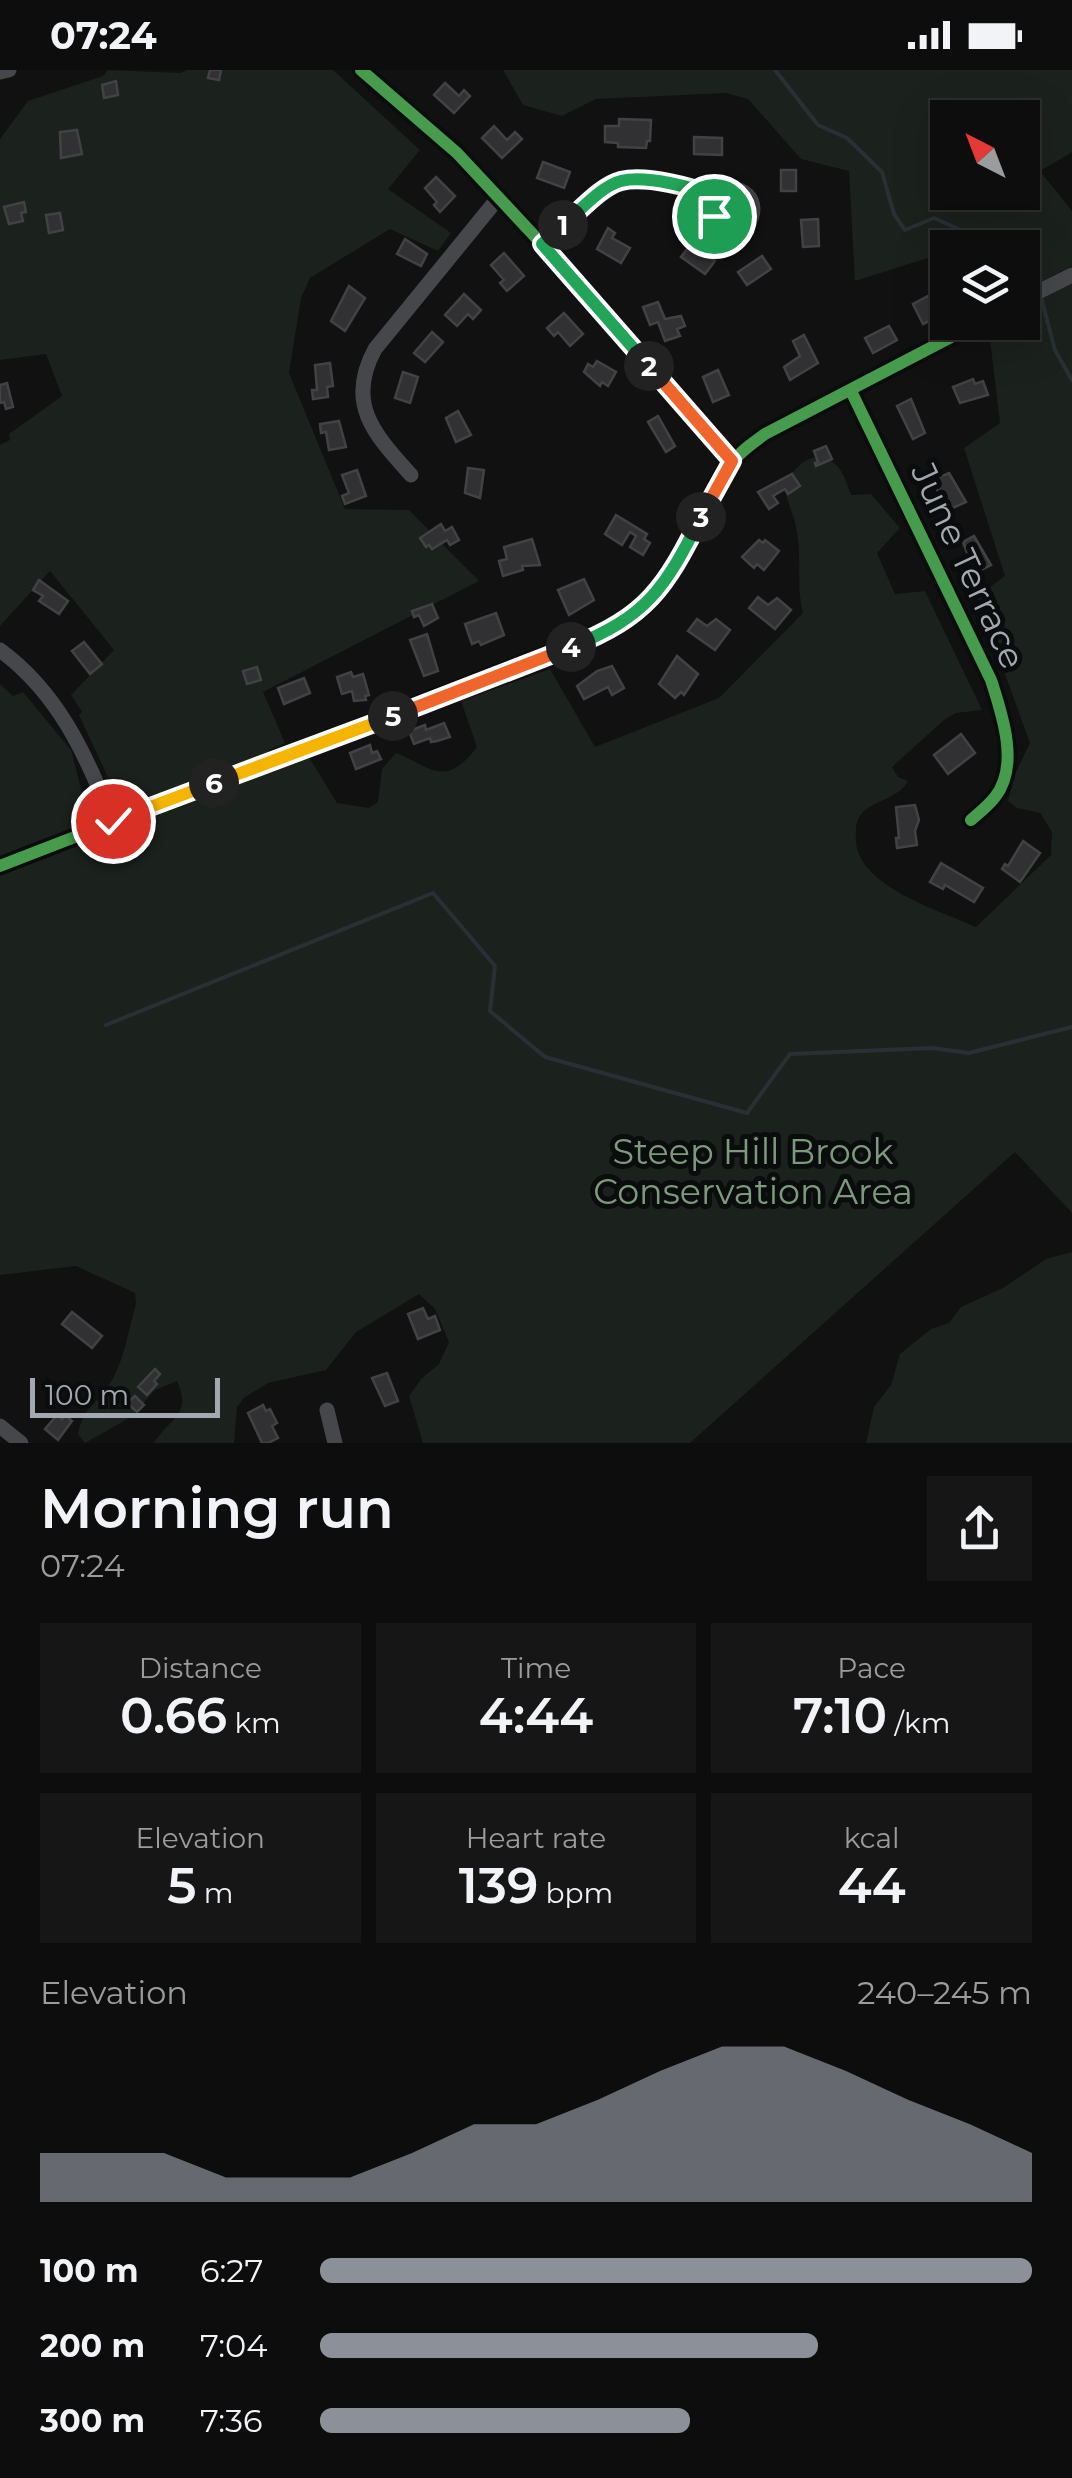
<!DOCTYPE html>
<html lang="en">
<head>
<meta charset="utf-8">
<style>
	:root { --surface:#0d0d0d; --page:#161616; --text:#f1f3f6; --muted:#9a9c9d; --line:#2d2d2e; --accent:#8c9099 }
	body { margin:0; font-family:Montserrat,sans-serif; background:var(--page); color:var(--text); height:100vh; display:flex; flex-direction:column; font-size:38px; white-space:nowrap }
	* { box-sizing:border-box; margin:0 }
	p { font-size:32px; color:var(--muted) }
	.icon { flex:none; width:55px; height:55px; fill:none; stroke:currentColor; stroke-width:2; stroke-linecap:round; stroke-linejoin:round }
	.map { position:relative; height:1373px; overflow:hidden }
	.side { display:flex; flex-direction:column; background:var(--surface); flex:1 }
	.side>* { flex:none }
	.needle { width:65px; rotate:318deg }
	.controls { position:absolute; left:930px; top:30px; display:grid; gap:20px }
	.controls a { display:grid; place-items:center; width:110px; height:110px; border-radius:0px; background:var(--surface); box-shadow:0 10px 40px #0002,0 0 0 2px var(--line); font-size:50px }
	.scale { position:absolute; left:30px; bottom:25px; width:190px; box-sizing:border-box; padding-left:10px; border:5px solid #a3a8b1; border-top:0; font-size:28px; line-height:35px; white-space:nowrap; color:#a3a8b1; -webkit-text-stroke:8px #0b0c0d; paint-order:stroke }
	.pin { position:absolute; display:grid; place-items:center; width:85px; height:85px; color:#fff; margin:-42px; border:5px solid #fff; border-radius:50%; box-shadow:0 2px 10px #0007 }
	.km { position:absolute; width:50px; height:50px; margin:-25px; border-radius:50%; background:#222; color:#fff; font-size:28px; line-height:50px; text-align:center }
	.round { display:grid; place-items:center; flex:none; width:105px; height:105px; border-radius:0px; background:var(--page) }
	.head { display:flex; align-items:center; justify-content:space-between; height:170px; padding:0 40px }
	h1 { font-size:55px; font-weight:600; line-height:75px }
	.figures { display:grid; grid-template-columns:repeat(3,1fr); gap:15px; height:170px; padding:10px 40px }
	.figures div { display:grid; align-content:center; border-radius:0px; background:var(--page); text-align:center }
	.figures b { font-size:50px; font-weight:600 }
	.figures small { font-size:28px; font-weight:400 }
	.figures p { font-size:28px }
	.chart { height:280px; padding:20px 40px }
	.chart p { display:flex; justify-content:space-between }
	.chart svg { width:100%; height:180px; margin-top:10px; fill:var(--accent); opacity:.7 }
	ul { padding:0 40px; list-style:none; font-size:32px }
	li { display:grid; grid-template-columns:160px 120px 1fr; align-items:center; height:75px }
	li i { height:25px; border-radius:12px; background:var(--accent) }
	.status { display:flex; justify-content:space-between; align-items:center; height:70px; padding:0 50px; background:var(--surface); direction:ltr }
	.status svg { height:28px; fill:currentColor }
	.map>svg:first-child { display:block }
	.green { fill:#1b211c; fill-rule:evenodd }
	.lines { fill:none; stroke-linecap:round; stroke-linejoin:round }
	.stream { stroke:#293035; stroke-width:4 }
	.building { fill:#313133; stroke:#414244; stroke-width:2.5 }
	.minor { stroke:#45474a; stroke-width:15 }
	.cycleway-casing { stroke:#0b0c0d; stroke-width:19 }
	.cycleway { stroke:#469c4c; stroke-width:12 }
	.split-1-casing { stroke:#fff; stroke-width:20 }
	.split-2-casing { stroke:#fff; stroke-width:20 }
	.split-3-casing { stroke:#fff; stroke-width:20 }
	.split-4-casing { stroke:#fff; stroke-width:20 }
	.split-5-casing { stroke:#fff; stroke-width:20 }
	.split-6-casing { stroke:#fff; stroke-width:20 }
	.split-7-casing { stroke:#fff; stroke-width:20 }
	.split-1 { stroke:#22a559; stroke-width:12 }
	.split-2 { stroke:#22a559; stroke-width:12 }
	.split-3 { stroke:#f0652b; stroke-width:12 }
	.split-4 { stroke:#22a559; stroke-width:12 }
	.split-5 { stroke:#f0652b; stroke-width:12 }
	.split-6 { stroke:#f5b400; stroke-width:12 }
	.split-7 { stroke:#f5b400; stroke-width:12 }
	.labels { text-anchor:middle; stroke-width:10; stroke-linejoin:round; paint-order:stroke }
	.street-label { font-size:35px; fill:#a3a8b1; stroke:#0b0c0d }
	.park-label { font-size:35px; fill:#7c9a7c; stroke:#0b0c0d }
</style>
</head>
<body>
<div class="status"><b>07:24</b><svg viewBox="0 0 49 12"><path d="M0 12V9h3v3zM5 12V6h3v6zM10 12V3h3v9zM15 12V0h3v12zM26 1h20v11H26zM47 4h2v5h-2z"/></svg></div>
<div class="map">
<svg width="1072" height="1373" viewBox="0 0 1072 1373">
	<rect width="100%" height="100%" fill="#111"/>
	<g class="green">
		<path d="M108,0L180,3L187,0H333L420,80L388,119L451,163L438,181L390,159L310,208L301,228L289,303L345,439L409,440L479,511L263,622L285,673L269,680L270,684L140,735L124,729L113,718L79,645L82,642L71,625L114,580L50,501L0,556V375L10,370L9,364L62,326L46,284L0,290V69L28,31L103,6Z"/>
		<path d="M503,0H1072V82L1040,101L1072,141V196L1023,221L1022,178H948L947,182L855,211L849,101L801,89L748,29L726,23L596,29L562,46L523,35ZM948,48H1022V122H948Z"/>
		<path d="M1072,209V1143L1015,1082L690,1373H423L409,1326L422,1308L439,1294L449,1272L435,1239L419,1224L356,1262L326,1300L268,1313L245,1327L237,1337L234,1373H154C171,1346 192,1346 177,1311L155,1320L131,1347L85,1373L78,1364C84,1337 93,1338 107,1318C124,1295 128,1260 136,1234L135,1223L76,1196L0,1205V805L307,684L337,733L369,738L378,732L382,699L396,683C431,697 445,719 477,677L461,631L550,599L595,677L719,628L803,543C796,517 802,490 797,462C795,446 786,431 784,415C794,397 816,374 836,395C844,402 847,415 851,425L871,424L900,458L877,483L895,524L925,521L982,640L956,643L944,650L892,697L898,707L908,711C897,731 871,729 859,747C855,754 856,762 856,770C857,816 939,840 976,857L1051,785L1052,762L1040,743L1017,738L1008,731L1015,704L1030,673L977,527L1005,506L964,378L1000,353L988,253L1022,252L1023,234Z"/>
		<path d="M0,614L13,626L23,622L71,680L88,746L67,762L0,787Z"/>
		<path d="M1072,1182V1373H866L874,1337L891,1315L900,1284L931,1259L949,1253L961,1237L1003,1218L1046,1189Z"/>
	</g>
	<g class="lines">
		<g class="stream">
			<path d="M775,0L818,55L847,68L882,102L894,144L905,160L934,148L1001,178"/>
			<path d="M1022,201L1035,219"/>
			<path d="M1041,227L1055,280L1072,310"/>
			<path d="M106,955L433,823L495,896L490,941L545,987L747,1043L790,984L932,978L969,983L1072,957"/>
		</g>
	</g>
	<g class="building">
		<path d="M210,0H221L219,10L208,8Z"/>
		<path d="M116,11L118,25L104,28L102,15Z"/>
		<path d="M445,13L459,26L464,20L470,26L454,43L434,25Z"/>
		<path d="M619,49L651,50L650,71H647L646,78L618,77V73L605,72V56H619Z"/>
		<path d="M494,56L507,70L515,62L522,69L502,88L482,68Z"/>
		<path d="M77,60L82,84L61,88L60,62Z"/>
		<path d="M694,67L722,68V85L694,84Z"/>
		<path d="M543,92L570,102L564,118L537,108Z"/>
		<rect x="781" y="100" width="15" height="21"/>
		<path d="M436,107L455,126L440,142L434,135L437,132L425,118Z"/>
		<path d="M24,132L26,142L21,143L23,151L9,154L4,137Z"/>
		<path d="M60,143L63,160L49,163L46,145Z"/>
		<path d="M818,149L819,176L803,177L801,150Z"/>
		<path d="M608,158L615,163L612,168L630,178L621,193L597,179Z"/>
		<path d="M405,169L427,184L421,196L397,184Z"/>
		<path d="M691,174L715,191L705,204L681,187Z"/>
		<path d="M504,183L524,206L507,221L500,213L504,210L491,195Z"/>
		<path d="M762,186L771,199L747,215L738,202Z"/>
		<path d="M349,216L365,228L345,261L331,251Z"/>
		<path d="M464,224L481,240L473,249L468,244L457,256L445,245Z"/>
		<path d="M928,226L938,247L923,254L913,234Z"/>
		<path d="M658,232L665,249L681,246L685,256L677,259L680,266L665,271L658,252L650,255L643,237Z"/>
		<path d="M564,243L583,264L570,276L558,262L554,266L547,258Z"/>
		<path d="M889,256L897,270L873,283L865,268Z"/>
		<path d="M432,262L443,272L425,292L414,283Z"/>
		<path d="M804,265L818,293L790,310L784,297L800,286L793,271Z"/>
		<path d="M597,291L616,302L608,316L602,312L600,316L584,302L588,294L593,297Z"/>
		<path d="M330,293L333,316L327,317L328,327L313,329L312,320H317L315,295Z"/>
		<path d="M718,300L729,325L713,332L703,307Z"/>
		<path d="M403,302L418,307L410,333L395,328Z"/>
		<path d="M973,309L975,314L983,311L988,325L960,333L953,317Z"/>
		<path d="M7,313L13,337L6,339L4,332L0,333V315Z"/>
		<path d="M911,329L925,363L913,369L897,336Z"/>
		<path d="M458,341L471,365L456,372L446,348Z"/>
		<path d="M658,346L675,376L666,382L648,352Z"/>
		<path d="M339,351L346,377L329,380L326,362L321,363L320,354Z"/>
		<path d="M826,376L832,389L816,396L815,393L818,392L814,381Z"/>
		<path d="M468,398L484,400L480,428L465,423Z"/>
		<path d="M357,400L366,426L345,434L342,426L349,423L342,405Z"/>
		<path d="M949,403L966,432L946,441L933,410Z"/>
		<path d="M792,404L800,416L788,424L785,419L773,426L778,433L769,439L758,422Z"/>
		<path d="M616,445L647,464L644,469L650,473L643,485L630,477L636,466L630,462L622,475L605,464Z"/>
		<path d="M441,454L445,461L452,457L459,470L450,475L447,470L432,479L429,475L426,477L420,468Z"/>
		<path d="M974,466L991,495L975,503L963,472Z"/>
		<path d="M532,469L540,495L522,496L523,500L503,506L499,491L507,489L504,477Z"/>
		<path d="M759,470L763,473L765,470L779,481L764,500L757,494L754,498L742,487Z"/>
		<path d="M584,509L594,530L569,545L558,520Z"/>
		<path d="M39,510L68,531L59,544L39,531L43,526L33,520Z"/>
		<path d="M758,527L768,535L777,528L791,540L775,559L749,538Z"/>
		<path d="M432,534L438,548L424,556L419,545L414,547L412,541Z"/>
		<path d="M496,543L504,565L481,575L479,571L472,574L465,554Z"/>
		<path d="M697,549L707,556L716,549L730,560L715,580L688,561Z"/>
		<path d="M427,564L438,601L424,606L410,570Z"/>
		<path d="M84,572L102,594L90,604L72,581Z"/>
		<path d="M677,586L698,604L684,625L681,622L675,628L659,614Z"/>
		<path d="M612,596L624,618L612,625L608,617L584,629L577,616L597,601Z"/>
		<path d="M257,597L261,610L247,614L243,601Z"/>
		<path d="M351,602L353,607L363,604L369,625L365,626L366,630L354,631L352,621L342,624L337,607Z"/>
		<path d="M304,608L310,623L284,634L278,618Z"/>
		<path d="M444,653L450,667L437,671L431,672L430,668L414,674L409,661L425,655L426,660Z"/>
		<path d="M961,664L975,683L948,704L934,685Z"/>
		<path d="M370,675L372,683L377,681L381,689L356,699L350,683Z"/>
		<path d="M915,735L919,750L915,761L917,775L897,778L896,768H899L896,737Z"/>
		<path d="M1023,771L1040,783L1020,812L1002,799L1005,794L1008,796Z"/>
		<path d="M941,793L983,818L974,832L945,815L943,819L930,812Z"/>
		<path d="M423,1238L428,1249L435,1246L440,1260L418,1269L408,1244Z"/>
		<path d="M72,1242L102,1266L92,1278L62,1254Z"/>
		<path d="M155,1299L160,1304L154,1311L157,1314L147,1325L138,1317Z"/>
		<path d="M387,1303L398,1331L385,1336L372,1308Z"/>
		<path d="M135,1326L144,1335L137,1342L127,1333Z"/>
		<path d="M263,1335L266,1341L270,1339L277,1353L272,1356L278,1368L268,1373H262L248,1343Z"/>
		<path d="M57,1345L62,1349L65,1345L72,1351L58,1370L45,1359Z"/>
	</g>
	<g class="lines">
		<g class="minor">
			<path d="M361,0L457,83L541,173L732,391"/>
			<path d="M0,2L9,0"/>
			<circle cx="733" cy="139" r="20"/>
			<path d="M541,173C560,158 601,114 623,111C653,106 691,116 717,127"/>
			<path d="M1022,230L1072,205"/>
			<path d="M851,321L991,610C1002,644 1020,696 995,727C988,736 979,743 971,750"/>
			<path d="M411,405C375,365 345,334 375,279L499,127"/>
			<path d="M0,580C60,624 85,685 113,751"/>
			<path d="M0,796L612,559C681,521 687,453 730,395C739,382 753,373 765,364L980,252"/>
			<path d="M327,1340L335,1373"/>
			<path d="M0,1356L21,1373"/>
		</g>
		<g class="cycleway-casing">
			<g id="cycleway">
				<path d="M361,0L457,83L541,173L732,391"/>
				<path d="M851,321L991,610C1002,644 1020,696 995,727C988,736 979,743 971,750"/>
				<path d="M0,796L612,559C681,521 687,453 730,395C739,382 753,373 765,364L980,252"/>
			</g>
		</g>
		<use href="#cycleway" class="cycleway"/>
	</g>
	<g class="lines">
		<g class="split-1-casing">
			<path id="split-1" d="M563,155C579,142 601,116 621,111C646,105 693,117 716,127L714,146"/>
		</g>
		<g class="split-2-casing">
			<path id="split-2" d="M563,155L542,174L649,296"/>
		</g>
		<g class="split-3-casing">
			<path id="split-3" d="M649,296L732,391L701,447"/>
		</g>
		<g class="split-4-casing">
			<path id="split-4" d="M571,577C648,546 665,518 701,447"/>
		</g>
		<g class="split-5-casing">
			<path id="split-5" d="M393,646L571,577"/>
		</g>
		<g class="split-6-casing">
			<path id="split-6" d="M214,713L393,646"/>
		</g>
		<g class="split-7-casing">
			<path id="split-7" d="M113,751L214,713"/>
		</g>
		<use href="#split-1" class="split-1"/>
		<use href="#split-2" class="split-2"/>
		<use href="#split-3" class="split-3"/>
		<use href="#split-4" class="split-4"/>
		<use href="#split-5" class="split-5"/>
		<use href="#split-6" class="split-6"/>
		<use href="#split-7" class="split-7"/>
	</g>
	<g class="labels">
		<g class="street-label">
			<text transform="translate(968 496) rotate(65)" y="12">June Terrace</text>
		</g>
		<g class="park-label">
			<text x="753" y="1094">Steep Hill Brook<tspan x="753" dy="40">Conservation Area</tspan></text>
		</g>
	</g>
</svg>
<div class="controls">
<a><svg class="needle" viewBox="-14 -14 28 28"><path d="M0-13l5 13h-10z" fill="#e53935"/><path d="M0 13l5-13h-10z" fill="#9a9c9d"/></svg></a>
<a><svg class="icon" aria-label="layers" viewBox="0 0 24 24"><path d="M12 4l9 5-9 5-9-5zM3 14l9 5 9-5"/></svg></a>
</div>
<div class="scale">100 m</div>
<div class="pin" style="left:714px;top:146px;background:#1e9e55"><svg class="icon" aria-label="arrive" viewBox="0 0 24 24"><path d="M6 21V4h12l-3 4 3 4H6"/></svg></div>
<div class="pin" style="left:113px;top:751px;background:#d93025"><svg class="icon" aria-label="check" viewBox="0 0 24 24"><path d="M5 12l5 5 9-10"/></svg></div>
<b class="km" style="left:563px;top:155px">1</b>
<b class="km" style="left:649px;top:296px">2</b>
<b class="km" style="left:701px;top:447px">3</b>
<b class="km" style="left:571px;top:577px">4</b>
<b class="km" style="left:393px;top:646px">5</b>
<b class="km" style="left:214px;top:713px">6</b>
</div>
<section class="side">
<div class="head"><div><h1>Morning run</h1><p>07:24</p></div><a class="round"><svg class="icon" aria-label="share" viewBox="0 0 24 24"><path d="M12 15V3M7 8l5-5 5 5M5 13v7h14v-7"/></svg></a></div>
<div class="figures">
<div><p>Distance</p><b>0.66<small> km</small></b></div>
<div><p>Time</p><b>4:44</b></div>
<div><p>Pace</p><b>7:10<small> /km</small></b></div>
</div>
<div class="figures">
<div><p>Elevation</p><b>5<small> m</small></b></div>
<div><p>Heart rate</p><b>139<small> bpm</small></b></div>
<div><p>kcal</p><b>44</b></div>
</div>
<div class="chart"><p><span>Elevation</span>240–245 m</p>
<svg viewBox="0 0 160 44" preserveAspectRatio="none"><path d="M0 44V32L10 32L20 32L30 38L40 38L50 38L60 32L70 25L80 25L90 19L100 12L110 6L120 6L130 12L140 19L150 25L160 32V44z"/></svg>
</div>
<ul>
<li><b>100 m</b>6:27<i style="width:100%"></i></li>
<li><b>200 m</b>7:04<i style="width:70%"></i></li>
<li><b>300 m</b>7:36<i style="width:52%"></i></li>
</ul>
</section>
</body>
</html>
